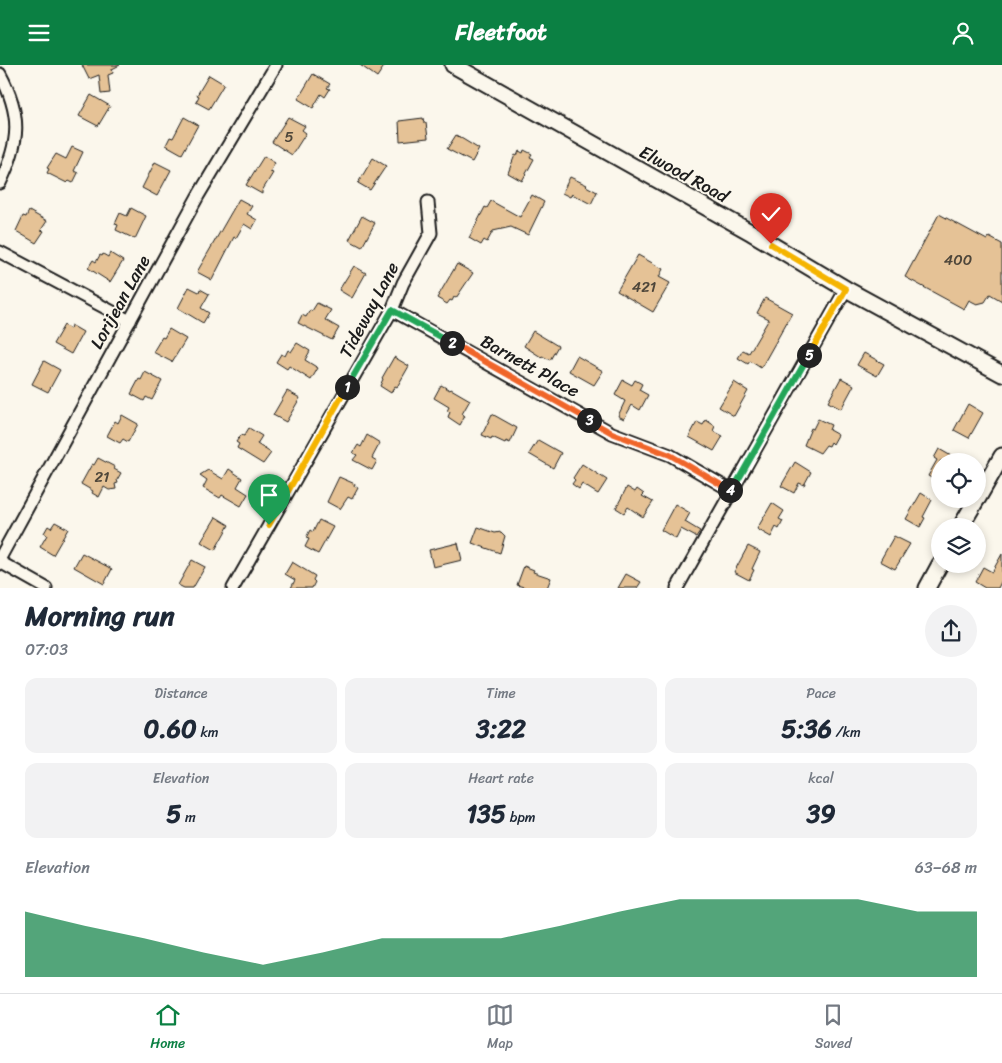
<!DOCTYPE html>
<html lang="en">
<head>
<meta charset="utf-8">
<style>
	:root { --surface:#fff; --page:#f2f2f3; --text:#1f2937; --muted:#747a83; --line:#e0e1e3; --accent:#0b8043 }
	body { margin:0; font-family:Sriracha,sans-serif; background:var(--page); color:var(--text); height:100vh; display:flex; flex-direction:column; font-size:19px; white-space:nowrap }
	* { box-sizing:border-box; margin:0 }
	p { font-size:16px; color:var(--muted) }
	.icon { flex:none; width:28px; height:28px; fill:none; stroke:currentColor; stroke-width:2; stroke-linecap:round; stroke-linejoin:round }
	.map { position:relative; height:523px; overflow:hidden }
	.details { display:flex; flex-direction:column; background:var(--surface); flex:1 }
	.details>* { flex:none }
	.fabs { position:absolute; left:931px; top:388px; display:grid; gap:10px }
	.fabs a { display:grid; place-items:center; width:55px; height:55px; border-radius:50%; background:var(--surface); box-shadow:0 2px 8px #0003; font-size:25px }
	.pin { position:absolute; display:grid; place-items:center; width:42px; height:42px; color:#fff; margin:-51px -21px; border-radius:50% 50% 50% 0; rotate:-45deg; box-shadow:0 0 5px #0007 }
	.pin .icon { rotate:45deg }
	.km { position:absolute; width:25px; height:25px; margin:-12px; border-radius:50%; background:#222; color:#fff; font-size:14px; line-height:25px; text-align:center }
	.round { display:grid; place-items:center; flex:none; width:52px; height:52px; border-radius:26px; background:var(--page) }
	.headline { display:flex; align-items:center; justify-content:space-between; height:85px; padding:0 25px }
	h1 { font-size:28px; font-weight:700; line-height:38px }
	.metrics { display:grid; grid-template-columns:repeat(3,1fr); gap:8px; height:85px; padding:5px 25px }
	.metrics div { display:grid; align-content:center; border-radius:12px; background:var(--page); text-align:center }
	.metrics b { font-size:25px; font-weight:700 }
	.metrics small { font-size:14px; font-weight:400 }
	.metrics p { font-size:14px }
	.chart { height:140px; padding:10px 25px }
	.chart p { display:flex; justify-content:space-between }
	.chart svg { width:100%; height:90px; margin-top:5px; fill:var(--accent); opacity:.7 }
	header { display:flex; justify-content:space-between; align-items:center; height:65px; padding:0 25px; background:var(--accent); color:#fff; font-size:22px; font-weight:700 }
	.tabs { display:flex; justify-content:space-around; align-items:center; height:70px; border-top:1px solid var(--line); background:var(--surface); font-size:14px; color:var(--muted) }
	.tabs a { display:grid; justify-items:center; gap:2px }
	.tabs .on { color:var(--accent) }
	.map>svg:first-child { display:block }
	.building { fill:#e5c296; stroke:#1c1c1c }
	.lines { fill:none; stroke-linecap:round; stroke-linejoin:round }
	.street-casing { stroke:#1c1c1c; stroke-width:15 }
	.secondary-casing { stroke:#1c1c1c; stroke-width:19 }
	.street { stroke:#fbf7ec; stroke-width:11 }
	.secondary { stroke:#fbf7ec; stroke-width:15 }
	.split-1-casing { stroke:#fff; stroke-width:10 }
	.split-2-casing { stroke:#fff; stroke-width:10 }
	.split-3-casing { stroke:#fff; stroke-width:10 }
	.split-4-casing { stroke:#fff; stroke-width:10 }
	.split-5-casing { stroke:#fff; stroke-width:10 }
	.split-6-casing { stroke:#fff; stroke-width:10 }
	.split-1 { stroke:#f5b400; stroke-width:6 }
	.split-2 { stroke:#22a559; stroke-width:6 }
	.split-3 { stroke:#f0652b; stroke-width:6 }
	.split-4 { stroke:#f0652b; stroke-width:6 }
	.split-5 { stroke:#22a559; stroke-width:6 }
	.split-6 { stroke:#f5b400; stroke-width:6 }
	.labels { text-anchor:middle; stroke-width:4; stroke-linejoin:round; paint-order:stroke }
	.number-label { font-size:15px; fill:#4e463a }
	.street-label { font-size:18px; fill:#1c1c1c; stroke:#fbf7ec }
</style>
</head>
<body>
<header><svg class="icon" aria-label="menu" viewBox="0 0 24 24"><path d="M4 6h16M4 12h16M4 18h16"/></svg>Fleetfoot<svg class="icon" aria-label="person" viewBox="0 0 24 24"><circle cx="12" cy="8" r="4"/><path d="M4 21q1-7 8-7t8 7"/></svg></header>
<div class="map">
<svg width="1002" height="523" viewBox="0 0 1002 523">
	<rect width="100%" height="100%" fill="#fbf7ec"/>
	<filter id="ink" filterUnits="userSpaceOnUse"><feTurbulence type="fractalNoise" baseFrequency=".02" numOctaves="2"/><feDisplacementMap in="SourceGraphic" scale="10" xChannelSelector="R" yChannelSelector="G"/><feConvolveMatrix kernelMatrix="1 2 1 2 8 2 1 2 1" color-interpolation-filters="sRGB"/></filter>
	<g filter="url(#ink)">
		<g class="building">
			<path d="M82,0H120L112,4L113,8L108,10L110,28L101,29L99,10L89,14Z"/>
			<path d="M360,0H385L377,12Z"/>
			<path d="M313,9L330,19L327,23L330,24L325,32L321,29L313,43L298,34Z"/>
			<path d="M209,10L224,19L209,44L196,37L199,31L197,30Z"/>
			<path d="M91,30L110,41L98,61L79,51Z"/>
			<path d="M184,52L198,60L182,89L166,80L170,72L173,73Z"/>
			<path d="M288,52L305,61L302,65L306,68L292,90L272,77Z"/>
			<path d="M423,53L424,58H426L428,73L400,76L399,56Z"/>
			<path d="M456,70L479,84L472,97L447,84Z"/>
			<path d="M72,82L83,87L74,106L78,108L73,118L69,116L67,118L47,108L49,104L47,103L56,89L66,94Z"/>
			<path d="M524,85L532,89L530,92L534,94L522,116L508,108L515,90L517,91L519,86L523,88Z"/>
			<path d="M264,91L275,98L270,107L273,108L262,126V129L246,120Z"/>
			<path d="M373,93L386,101L370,125L358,118Z"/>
			<path d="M155,97L171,105L157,131L142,123Z"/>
			<path d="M570,112L587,120L586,121L597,127L591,139L572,129L570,132L562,128Z"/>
			<path d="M532,130L544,137L528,170L511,162L493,166L487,177L484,175L481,180L469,173L485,142L487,143L491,136L520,152Z"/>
			<path d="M239,134L252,141L247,149L257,155L252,164L244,159L236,173L234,172L212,215L197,207Z"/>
			<path d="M131,143L146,151L135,174L116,165L118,160L115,159L120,148L127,151Z"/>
			<path d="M29,146L47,156L41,165L44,166L36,178L16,166L23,151L26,152Z"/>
			<path d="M939,149L987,175L989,172L1002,179V236L990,229L985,237L977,239L969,235L964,244L905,212Z"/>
			<path d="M362,151L375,158L362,182L349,175Z"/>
			<path d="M110,188L123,196L110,217L88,203L93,195L96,197L100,190L102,191L103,189L108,192Z"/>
			<path d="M638,190L663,204L659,212L670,218L653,247L617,226Z"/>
			<path d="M457,199L473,208L456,233L454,232L452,236L450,235L447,239L437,233Z"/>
			<path d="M354,201L366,208L352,233L339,225Z"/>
			<path d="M189,222L199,227L200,224L209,229L201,243L209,248L203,258L178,243Z"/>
			<path d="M765,233L792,248L761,303L750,296L748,299L738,293L743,285L749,288L769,254L757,248Z"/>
			<path d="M317,238L331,245L325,255L339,263L332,275L298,258L302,250L306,252L310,245L312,246Z"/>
			<path d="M64,260L70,264L71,260L83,267L71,289L53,279Z"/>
			<path d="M169,264L186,274L172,297L153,287L162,272L164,273Z"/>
			<path d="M533,266L558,281L550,295L542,291L541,292L524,281Z"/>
			<path d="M297,278L310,286L305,295L318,303L311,315L289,301L287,304L276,297L281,289L285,291L288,285L291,287Z"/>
			<path d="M864,288L884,299L877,311L857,300Z"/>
			<path d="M577,291L603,306L594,320L569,306Z"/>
			<path d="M394,292L409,301L397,322L395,321L391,328L380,321L383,314L382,313Z"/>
			<path d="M44,296L60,305L48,327L32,319Z"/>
			<path d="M145,307L162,316L152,335L146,332L144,336L131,329L139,314L141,315Z"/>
			<path d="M841,313L854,320L841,344L828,337Z"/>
			<path d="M623,315L632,320L635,315L642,319L639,325L648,330L640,345L632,340L624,354L618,351L625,336L615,330Z"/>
			<path d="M734,317L748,326L734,351L719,342Z"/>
			<path d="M441,320L450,325L451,324L470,335L462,349L465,351L460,360L448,352L450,347L447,346L449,342L434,333Z"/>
			<path d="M287,326L300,333L286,357L273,350Z"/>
			<path d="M968,339L983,348L969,373L954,365Z"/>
			<path d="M492,349L517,363L510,378L506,376L505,378L492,372L491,374L482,370Z"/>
			<path d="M122,350L138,359L128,377L123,374L120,378L107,371L115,356L118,358Z"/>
			<path d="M818,354L831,360L829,365L838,370L833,379L831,377L829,381L826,380L820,388L804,380L811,363L813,364Z"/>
			<path d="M706,355L715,361L713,366L723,371L714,386L689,372L697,357L703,360Z"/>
			<path d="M249,363L262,371L257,379L271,388L263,399L237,383L239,379L236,377L241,370L244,371Z"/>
			<path d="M367,370L380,378L372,393L377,396L372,405L353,395L357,390L353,388L358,380L361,382Z"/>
			<path d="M538,375L561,388L553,403L529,389Z"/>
			<path d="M939,384L960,396H940V418L928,411L937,395L934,393Z"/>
			<path d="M98,393L115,402L114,404L121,408L117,415L118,418L115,419L116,424L109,425L104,422L99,432L92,428L93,426L81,419L92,399L94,400Z"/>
			<path d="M795,397L811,407L804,420L799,418L794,428L781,421Z"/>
			<path d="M582,399L607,415L598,429L582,419L579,424L572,419L575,415L573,413Z"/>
			<path d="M229,404L242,413L237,422L248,429L241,441L222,430L220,433L203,423L207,415L200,410L208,405L223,414Z"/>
			<path d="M339,412L355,419L354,421L358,423L352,434L348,432L340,444L327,437Z"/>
			<path d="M627,422L635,427L637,424L644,429L642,431L653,437L643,452L628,442L624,448L616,443Z"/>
			<path d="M921,428L932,435L923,452L925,453L920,462L906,454Z"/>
			<path d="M772,438L784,446L779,454L783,456L779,464L776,462L771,472L757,464Z"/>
			<path d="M675,439L690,448L685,457L700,466L696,472L681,464L676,474L661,465Z"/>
			<path d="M216,452L229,460L215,485L201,477Z"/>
			<path d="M319,455L333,462L318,489L305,482L309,474L306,473L310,465L313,467Z"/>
			<path d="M55,457L68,464L53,490L40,482L47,470L44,468L48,461L51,463Z"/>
			<path d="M478,462L495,468L501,467L505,471L500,488L472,478Z"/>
			<path d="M894,471L910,479L895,504L880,496Z"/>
			<path d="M458,478L462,495L433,502L429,485Z"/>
			<path d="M748,481L760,487L752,504L754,505L749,515L734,507Z"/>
			<path d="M82,488L112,504L104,519L74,502Z"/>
			<path d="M1002,489V515L998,523H985L975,517L983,502L992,507Z"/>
			<path d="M192,495L205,502L193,523H184L178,520Z"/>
			<path d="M292,497L315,511L313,515L315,517L312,523H291L295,515L285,509Z"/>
			<path d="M524,501L534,505L533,507L551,513L547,523H527L517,520Z"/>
			<path d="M626,509L641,517L637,523H618Z"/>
		</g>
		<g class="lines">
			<g class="street-casing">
				<g id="street">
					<path d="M0,9C22,50 20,77 0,118"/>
					<path d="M0,187L130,256"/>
					<path d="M392,245L612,368L670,390L732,426"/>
					<path d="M0,493L198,131L276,0"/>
					<path d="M0,497L46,523"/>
					<path d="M233,523L392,245L403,218L431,168L428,137"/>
					<path d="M677,523L846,224"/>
				</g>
			</g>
			<g class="secondary-casing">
				<g id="secondary">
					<path d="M453,0L752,168L846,224L1002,309"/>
					<path d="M978,433L1002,391"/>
					<path d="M961,461L977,434"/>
					<path d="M927,523L940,499"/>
				</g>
			</g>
			<use href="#street" class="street"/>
			<use href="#secondary" class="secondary"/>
		</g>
	</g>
	<g class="lines" filter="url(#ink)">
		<g class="split-1-casing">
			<path id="split-1" d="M269,460L347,322"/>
		</g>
		<g class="split-2-casing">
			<path id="split-2" d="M347,322L392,245L452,278"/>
		</g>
		<g class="split-3-casing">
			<path id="split-3" d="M452,278L589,355"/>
		</g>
		<g class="split-4-casing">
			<path id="split-4" d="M589,355L612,368L670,390L730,425"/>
		</g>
		<g class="split-5-casing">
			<path id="split-5" d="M730,425L732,426L809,290"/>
		</g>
		<g class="split-6-casing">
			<path id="split-6" d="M771,179L846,224L809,290"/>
		</g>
		<use href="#split-1" class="split-1"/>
		<use href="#split-2" class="split-2"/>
		<use href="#split-3" class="split-3"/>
		<use href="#split-4" class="split-4"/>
		<use href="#split-5" class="split-5"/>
		<use href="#split-6" class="split-6"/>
	</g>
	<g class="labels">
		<g class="number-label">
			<text x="289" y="77">5</text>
			<text x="958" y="200">400</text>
			<text x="644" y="227">421</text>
			<text x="102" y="417">21</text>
		</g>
		<g class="street-label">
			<text transform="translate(684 109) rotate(29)" y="6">Elwood Road</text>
			<text transform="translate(120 237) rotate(-61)" y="6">Lorijean Lane</text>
			<text transform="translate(369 245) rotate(-62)" y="6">Tideway Lane</text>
			<text transform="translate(530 301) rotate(29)" y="6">Barnett Place</text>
		</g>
	</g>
</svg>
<div class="fabs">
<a><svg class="icon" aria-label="locate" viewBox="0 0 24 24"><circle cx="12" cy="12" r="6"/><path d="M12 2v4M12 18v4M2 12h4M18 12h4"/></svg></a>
<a><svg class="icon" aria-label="layers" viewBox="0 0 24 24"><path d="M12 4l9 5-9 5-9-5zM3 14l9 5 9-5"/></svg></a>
</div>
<div class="pin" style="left:269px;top:460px;background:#1e9e55"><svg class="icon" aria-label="arrive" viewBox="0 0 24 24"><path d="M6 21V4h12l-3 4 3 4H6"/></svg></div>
<div class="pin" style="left:771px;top:179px;background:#d93025"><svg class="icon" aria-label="check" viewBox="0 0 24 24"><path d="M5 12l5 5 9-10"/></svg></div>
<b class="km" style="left:347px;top:322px">1</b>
<b class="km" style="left:452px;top:278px">2</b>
<b class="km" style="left:589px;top:355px">3</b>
<b class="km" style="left:730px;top:425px">4</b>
<b class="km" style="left:809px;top:290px">5</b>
</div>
<section class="details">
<div class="headline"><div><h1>Morning run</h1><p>07:03</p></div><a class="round"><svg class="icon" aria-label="share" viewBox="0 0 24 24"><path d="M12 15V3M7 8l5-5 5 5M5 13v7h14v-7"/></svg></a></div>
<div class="metrics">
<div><p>Distance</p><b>0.60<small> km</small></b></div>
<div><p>Time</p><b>3:22</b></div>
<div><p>Pace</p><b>5:36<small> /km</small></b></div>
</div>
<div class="metrics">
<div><p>Elevation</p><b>5<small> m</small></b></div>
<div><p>Heart rate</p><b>135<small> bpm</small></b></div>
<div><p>kcal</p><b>39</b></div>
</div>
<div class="chart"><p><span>Elevation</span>63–68 m</p>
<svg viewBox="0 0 160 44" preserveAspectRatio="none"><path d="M0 44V12L10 19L20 25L30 32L40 38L50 32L60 25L70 25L80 25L90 19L100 12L110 6L120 6L130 6L140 6L150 12L160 12V44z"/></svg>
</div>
</section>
<nav class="tabs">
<a class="on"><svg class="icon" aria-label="home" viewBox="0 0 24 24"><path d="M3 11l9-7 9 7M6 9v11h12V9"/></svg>Home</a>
<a><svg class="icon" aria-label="map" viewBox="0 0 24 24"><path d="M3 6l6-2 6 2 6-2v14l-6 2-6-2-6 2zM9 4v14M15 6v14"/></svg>Map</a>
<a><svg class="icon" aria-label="saved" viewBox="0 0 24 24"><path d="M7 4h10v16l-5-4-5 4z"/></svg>Saved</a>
</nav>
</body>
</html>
